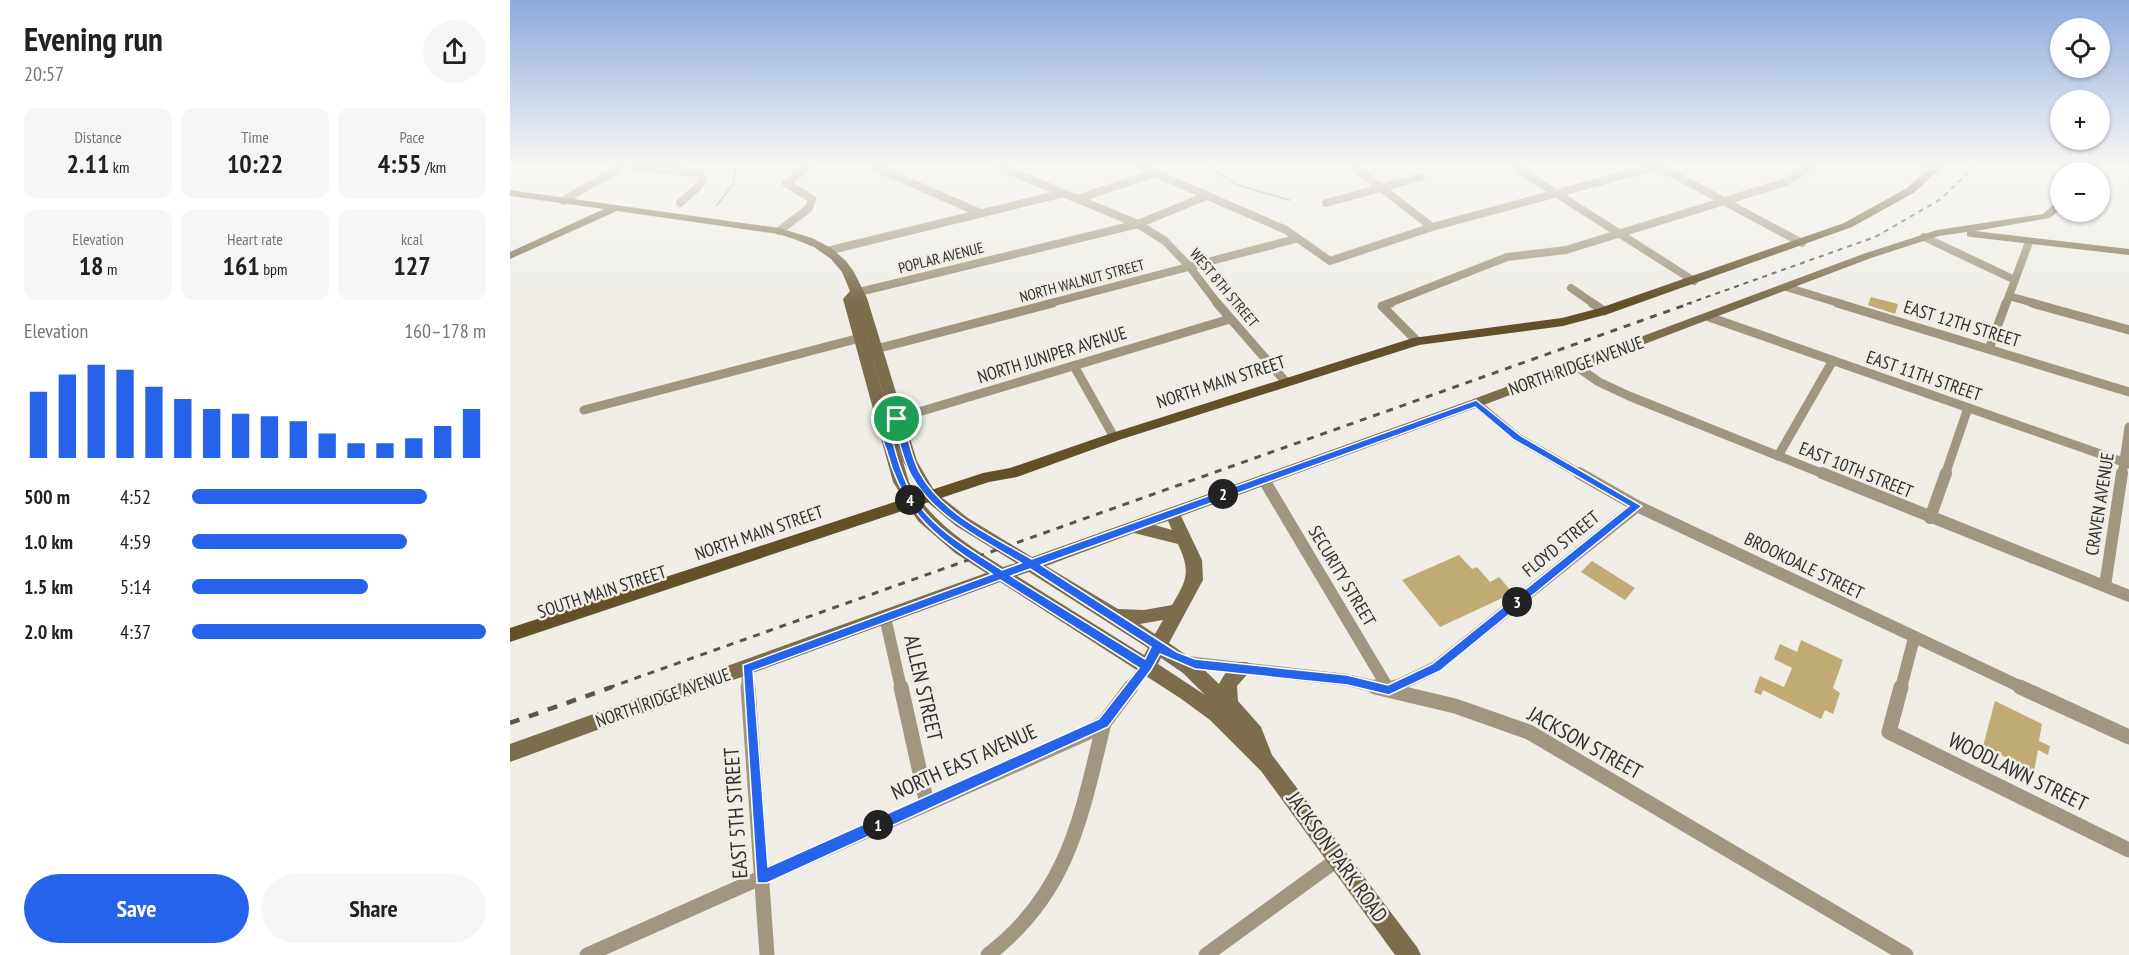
<!DOCTYPE html>
<html lang="en">
<head>
<meta charset="utf-8">
<style>
	:root { --surface:#fff; --page:#f6f6f6; --text:#202124; --muted:#757577; --accent:#2563eb }
	body { margin:0; font-family:"PT Sans Narrow",sans-serif; background:var(--page); color:var(--text); height:100vh; display:flex; flex-direction:column; font-size:22px; white-space:nowrap }
	* { box-sizing:border-box; margin:0 }
	p { font-size:20px; color:var(--muted) }
	.icon { flex:none; width:33px; height:33px; fill:none; stroke:currentColor; stroke-width:2; stroke-linecap:round; stroke-linejoin:round }
	.map { position:relative; flex:1; overflow:hidden }
	.drawer { display:flex; flex-direction:column; background:var(--surface); width:510px }
	.drawer>* { flex:none }
	.fabs { position:absolute; left:1540px; top:18px; display:grid; gap:12px }
	.fabs a { display:grid; place-items:center; width:60px; height:60px; border-radius:50%; background:var(--surface); box-shadow:0 2px 4px #0004; font-size:30px }
	.pin { position:absolute; display:grid; place-items:center; width:51px; height:51px; color:#fff; margin:-26px; border:3px solid #fff; border-radius:50%; box-shadow:0 2px 6px #0007 }
	.km { position:absolute; width:30px; height:30px; margin:-15px; border-radius:50%; background:#222; color:#fff; font-size:16px; line-height:30px; text-align:center }
	.round { display:grid; place-items:center; flex:none; width:63px; height:63px; border-radius:32px; background:var(--page) }
	.headline { display:flex; align-items:center; justify-content:space-between; height:102px; padding:0 24px }
	h1 { font-size:33px; font-weight:600; line-height:45px }
	.figures { display:grid; grid-template-columns:repeat(3,1fr); gap:9px; height:102px; padding:6px 24px }
	.figures div { display:grid; align-content:center; border-radius:12px; background:var(--page); text-align:center }
	.figures b { font-size:26px; font-weight:600 }
	.figures small { font-size:16px; font-weight:400 }
	.figures p { font-size:16px }
	.chart { height:168px; padding:12px 24px }
	.chart p { display:flex; justify-content:space-between }
	.chart svg { width:100%; height:108px; margin-top:6px; stroke:var(--accent); stroke-width:6 }
	.button { display:flex; gap:12px; margin-top:auto; padding:12px 24px }
	.button a { flex:1; height:69px; border-radius:36px; background:var(--accent); color:#fff; font-size:24px; font-weight:600; line-height:69px; text-align:center }
	.button a+a { background:var(--page); color:var(--text) }
	ul { padding:0 24px; list-style:none; font-size:20px }
	li { display:grid; grid-template-columns:96px 72px 1fr; align-items:center; height:45px }
	li i { height:15px; border-radius:8px; background:var(--accent) }
	main { display:flex; flex:1; min-height:0 }
	.map>svg:first-child { display:block }
	.lines { fill:none; stroke-linecap:round; stroke-linejoin:round }
	.stream { stroke:#a09acd; stroke-width:2 }
	.building { fill:#c0ab75 }
	.street-far3 { stroke:#a19781; stroke-width:8 }
	.street-far2 { stroke:#a19781; stroke-width:9 }
	.street-far1 { stroke:#a19781; stroke-width:12 }
	.street { stroke:#a19781; stroke-width:15 }
	.secondary { fill:#7c6e4d; fill-rule:evenodd }
	.primary { fill:#625127; fill-rule:evenodd }
	.rail-far2 { stroke:#565551; stroke-width:2; stroke-dasharray:5 5; stroke-linecap:butt }
	.rail-far1 { stroke:#565551; stroke-width:3; stroke-dasharray:7 7; stroke-linecap:butt }
	.rail { stroke:#565551; stroke-width:4.5; stroke-dasharray:10 10; stroke-linecap:butt }
	.route { fill:#2563eb; stroke:#fff; stroke-width:1.5; fill-rule:evenodd }
	.labels { text-anchor:middle; stroke-width:5; stroke-linejoin:round; paint-order:stroke }
	.far-street-label { font-size:15px; fill:#31302d; stroke:#efede6 }
	.street-label { font-size:18px; fill:#31302d; stroke:#efede6 }
	.near-street-label { font-size:21px; fill:#31302d; stroke:#efede6 }
</style>
</head>
<body>
<main>
<section class="drawer">
<div class="headline"><div><h1>Evening run</h1><p>20:57</p></div><a class="round"><svg class="icon" aria-label="share" viewBox="0 0 24 24"><path d="M12 15V3M7 8l5-5 5 5M5 13v7h14v-7"/></svg></a></div>
<div class="figures">
<div><p>Distance</p><b>2.11<small> km</small></b></div>
<div><p>Time</p><b>10:22</b></div>
<div><p>Pace</p><b>4:55<small> /km</small></b></div>
</div>
<div class="figures">
<div><p>Elevation</p><b>18<small> m</small></b></div>
<div><p>Heart rate</p><b>161<small> bpm</small></b></div>
<div><p>kcal</p><b>127</b></div>
</div>
<div class="chart"><p><span>Elevation</span>160–178 m</p>
<svg viewBox="0 0 160 44" preserveAspectRatio="none"><path d="M5 44V17M15 44V10M25 44V6M35 44V8M45 44V15M55 44V20M65 44V24M75 44V26M85 44V27M95 44V29M105 44V34M115 44V38M125 44V38M135 44V36M145 44V31M155 44V24"/></svg>
</div>
<ul>
<li><b>500 m</b>4:52<i style="width:80%"></i></li>
<li><b>1.0 km</b>4:59<i style="width:73%"></i></li>
<li><b>1.5 km</b>5:14<i style="width:60%"></i></li>
<li><b>2.0 km</b>4:37<i style="width:100%"></i></li>
</ul>
<div class="button"><a>Save</a><a>Share</a></div>
</section>
<div class="map">
<svg width="1619" height="955" viewBox="0 0 1619 955">
	<rect width="100%" height="100%" fill="#efede6"/>
	<g class="lines">
		<g class="stream">
			<path d="M699,167L728,185L779,200"/>
			<path d="M207,205L223,184L226,167"/>
		</g>
	</g>
	<g class="building">
		<path d="M1361,297L1388,304L1385,314L1358,305Z"/>
		<path d="M949,555L962,569L967,567L980,582L989,577L1003,593L930,627L892,580Z"/>
		<path d="M1082,561L1125,588L1115,600L1071,572Z"/>
		<path d="M1291,640L1333,660L1323,688L1330,693L1323,714L1315,710L1311,719L1253,690L1251,695L1244,692L1250,676L1274,687L1282,668L1264,659L1270,644L1287,652Z"/>
		<path d="M1485,701L1532,724L1529,741L1540,746L1538,755L1528,750L1524,771L1473,746Z"/>
	</g>
	<g class="lines">
		<g class="street-far3">
			<path d="M121,167L189,173L193,177L189,186L170,203"/>
			<path d="M365,167L470,213"/>
			<path d="M490,167L628,224L655,241L679,266L708,304"/>
			<path d="M631,167L776,230L820,261L922,227L1144,167"/>
			<path d="M844,167L922,227"/>
			<path d="M1005,167L1184,281"/>
			<path d="M1150,167L1292,243"/>
			<path d="M1412,167L1425,170"/>
			<path d="M570,198L645,173"/>
			<path d="M53,201L110,167"/>
			<path d="M816,203L911,177"/>
			<path d="M269,231L299,208L302,199L276,183L298,167"/>
			<path d="M1414,237L1505,280"/>
			<path d="M317,251L554,193"/>
			<path d="M1276,287L1332,304"/>
			<path d="M1061,288L1084,304"/>
			<path d="M345,293L628,224L696,196"/>
			<path d="M1499,296L1527,304"/>
			<path d="M537,304L785,239"/>
			<path d="M877,304L997,257L1056,250L1276,182L1300,167"/>
			<path d="M1496,304L1519,242"/>
		</g>
		<g class="street-far2">
			<path d="M707,303L775,381"/>
			<path d="M881,303L872,306L907,341"/>
			<path d="M1082,303L1094,311"/>
			<path d="M1327,303L1619,392"/>
			<path d="M1522,303L1619,330"/>
			<path d="M1199,317L1619,464"/>
			<path d="M366,349L543,303"/>
			<path d="M1479,349L1496,303"/>
			<path d="M564,366L604,437"/>
			<path d="M1066,366L1089,382L1119,396L1316,475"/>
			<path d="M966,403L1008,438L1072,475"/>
			<path d="M74,410L350,338"/>
			<path d="M382,420L720,319"/>
			<path d="M1268,456L1322,362"/>
			<path d="M1435,475L1458,408"/>
			<path d="M1612,475L1619,427"/>
		</g>
		<g class="street-far1">
			<path d="M1069,473L1127,506L1513,688"/>
			<path d="M1312,473L1619,596"/>
			<path d="M754,480L878,688"/>
			<path d="M1420,518L1436,473"/>
			<path d="M1595,586L1612,473"/>
			<path d="M375,617L391,688"/>
			<path d="M677,662L837,680L871,688"/>
			<path d="M237,668L238,688"/>
			<path d="M620,688L637,666"/>
			<path d="M883,688L926,667L1127,506"/>
			<path d="M1391,688L1404,638"/>
		</g>
		<g class="street">
			<path d="M238,687L257,955"/>
			<path d="M391,687L417,804"/>
			<path d="M865,687L945,706L1019,732L1396,955"/>
			<path d="M877,687L879,690L886,687"/>
			<path d="M1391,687L1379,732L1619,850"/>
			<path d="M1510,687L1619,737"/>
			<path d="M77,955L579,732L594,723L621,687"/>
			<path d="M478,955C559,893 571,817 594,723"/>
			<path d="M696,955L828,859"/>
		</g>
		<g class="secondary">
			<path d="M1551,167H1561L1560,172L1551,173Z"/>
			<path d="M0,190L269,228L302,238L321,248L336,261L344,272L357,298L407,461L425,492L458,518L522,557L961,400L1353,254L1427,230L1533,214L1543,205L1547,193L1551,192V209L1540,218L1465,231L1619,249V255L1461,237L1457,236V232L1429,236L1361,258L971,406L671,516L692,560L693,580L659,643L685,661L709,684C715,672 725,658 739,663L742,669L727,686L728,701L751,727L762,755L907,947L911,955H885L751,771L700,720L670,698L490,582L0,762V744L476,573L445,553L408,521L383,482L333,299L340,291L332,272L321,259L304,247L284,239L268,234L107,211L0,259V252L94,209L0,196ZM345,299L393,461L415,500L446,526L506,563L493,567C456,544 420,521 399,482ZM658,521L662,530L645,525ZM624,533L668,544C681,572 677,580 662,605L634,610L608,609L536,566ZM519,572L638,648L634,655L507,576ZM653,620L645,634L630,624ZM651,658L673,673L695,695L648,664Z"/>
		</g>
		<path class="primary" d="M1420,167H1431L1405,192L1342,227L1098,314L1053,326L909,345L609,440L507,477L479,482L0,642V628L473,473L500,468L599,434L903,338L1052,318L1090,308L1334,223L1397,188Z"/>
		<path class="rail-far2" d="M1177,304L1365,237L1431,199L1464,167"/>
		<path class="rail-far1" d="M98,688L1181,303"/>
		<path class="rail" d="M0,723L102,687"/>
	</g>
	<linearGradient id="sky" x2="0" y2="1"><stop stop-color="#8baadd"/><stop offset="0.55" stop-color="#f8f7f4"/><stop offset="1" stop-color="#f8f7f4" stop-opacity="0"/></linearGradient>
	<rect width="1619" height="301" fill="url(#sky)"/>
	<path class="route" d="M966,400L1011,436L1132,506L930,671L879,695L837,685L685,669L650,654L641,670L598,727L257,883H247L233,665L482,574C429,540 394,515 377,452C374,442 368,430 370,421L390,417C399,434 400,456 410,473C432,514 484,537 522,559ZM965,407L1004,440L1119,506L922,664L878,685L837,675L685,659L667,652L531,565ZM384,423C389,440 393,460 401,475C424,517 472,539 511,563L492,570C463,551 424,530 405,499C391,477 385,450 378,424ZM520,569L641,647L635,659L501,576ZM490,580L629,668L589,719L258,867L243,671Z"/>
	<g class="labels">
		<g class="far-street-label">
			<text transform="translate(431 258) rotate(-14)" y="5">POPLAR AVENUE</text>
			<text transform="translate(572 281) rotate(-15)" y="5">NORTH WALNUT STREET</text>
			<text transform="translate(714 288) rotate(50)" y="5">WEST 8TH STREET</text>
		</g>
		<g class="street-label">
			<text transform="translate(1452 324) rotate(17)" y="6">EAST 12TH STREET</text>
			<text transform="translate(542 355) rotate(-17)" y="6">NORTH JUNIPER AVENUE</text>
			<text transform="translate(1066 366) rotate(-20)" y="6">NORTH RIDGE AVENUE</text>
			<text transform="translate(1414 376) rotate(19)" y="6">EAST 11TH STREET</text>
			<text transform="translate(711 382) rotate(-18)" y="6">NORTH MAIN STREET</text>
			<text transform="translate(1346 470) rotate(22)" y="6">EAST 10TH STREET</text>
			<text transform="translate(1590 504) rotate(-81)" y="6">CRAVEN AVENUE</text>
			<text transform="translate(249 533) rotate(-19)" y="6">NORTH MAIN STREET</text>
			<text transform="translate(1051 544) rotate(-39)" y="6">FLOYD STREET</text>
			<text transform="translate(1294 566) rotate(26)" y="6">BROOKDALE STREET</text>
			<text transform="translate(832 576) rotate(59)" y="6">SECURITY STREET</text>
			<text transform="translate(92 592) rotate(-18)" y="6">SOUTH MAIN STREET</text>
			<text transform="translate(153 698) rotate(-20)" y="6">NORTH RIDGE AVENUE</text>
		</g>
		<g class="near-street-label">
			<text transform="translate(413 688) rotate(77)" y="7">ALLEN STREET</text>
			<text transform="translate(1075 743) rotate(29)" y="7">JACKSON STREET</text>
			<text transform="translate(454 762) rotate(-24)" y="7">NORTH EAST AVENUE</text>
			<text transform="translate(1508 772) rotate(26)" y="7">WOODLAWN STREET</text>
			<text transform="translate(226 813) rotate(-94)" y="7">EAST 5TH STREET</text>
			<text transform="translate(827 857) rotate(54)" y="7">JACKSON PARK ROAD</text>
		</g>
	</g>
</svg>
<div class="fabs">
<a><svg class="icon" aria-label="locate" viewBox="0 0 24 24"><circle cx="12" cy="12" r="6"/><path d="M12 2v4M12 18v4M2 12h4M18 12h4"/></svg></a>
<a>+</a>
<a>−</a>
</div>
<div class="pin" style="left:387px;top:419px;background:#1e9e55"><svg class="icon" aria-label="arrive" viewBox="0 0 24 24"><path d="M6 21V4h12l-3 4 3 4H6"/></svg></div>
<b class="km" style="left:368px;top:825px">1</b>
<b class="km" style="left:713px;top:494px">2</b>
<b class="km" style="left:1007px;top:602px">3</b>
<b class="km" style="left:400px;top:500px">4</b>
</div>
</main>
</body>
</html>
